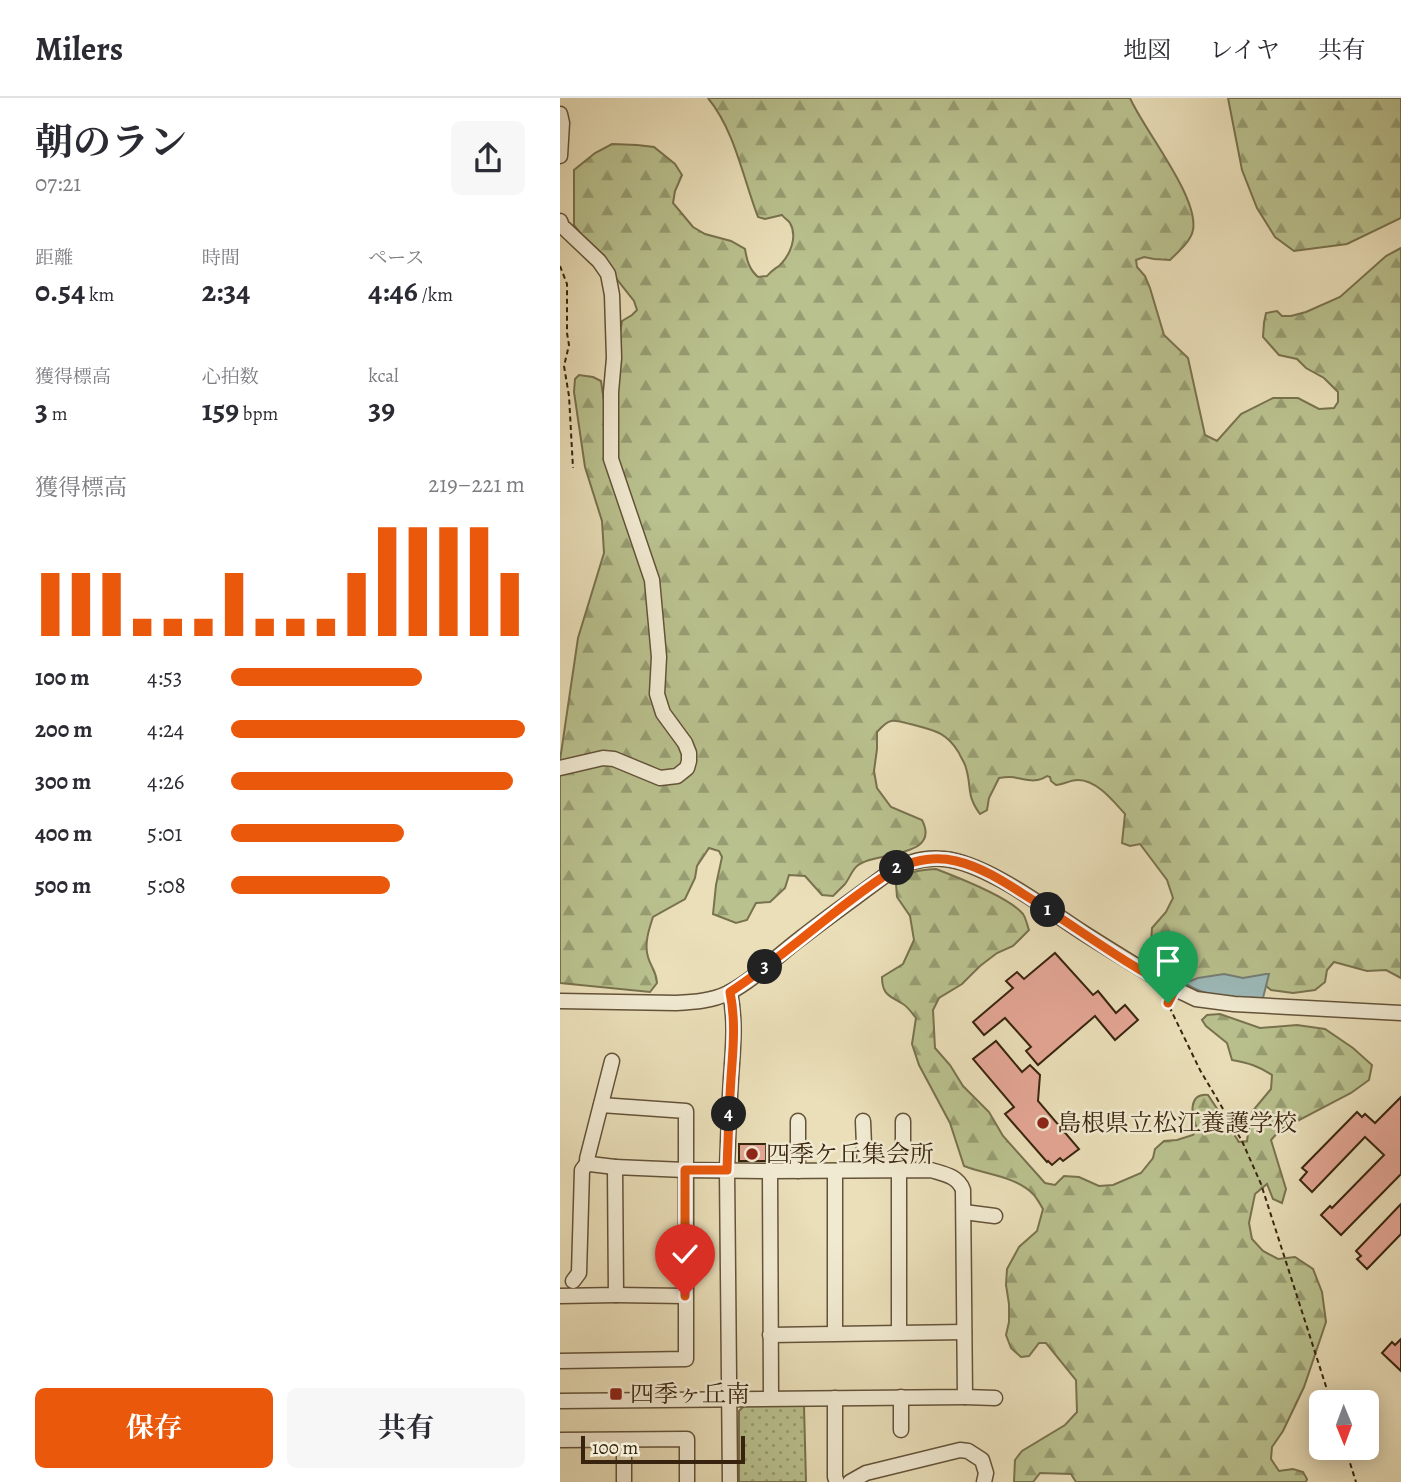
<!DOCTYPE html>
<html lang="ja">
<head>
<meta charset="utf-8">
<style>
	:root { --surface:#fff; --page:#f7f7f7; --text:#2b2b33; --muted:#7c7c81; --line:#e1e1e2; --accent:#ea580c }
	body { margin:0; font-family:Alegreya,"Noto Serif JP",serif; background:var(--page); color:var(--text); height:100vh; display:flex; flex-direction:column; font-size:26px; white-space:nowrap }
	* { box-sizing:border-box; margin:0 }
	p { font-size:23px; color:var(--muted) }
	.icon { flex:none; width:38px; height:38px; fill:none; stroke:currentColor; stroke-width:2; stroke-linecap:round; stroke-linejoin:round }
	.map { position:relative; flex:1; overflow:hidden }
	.details { display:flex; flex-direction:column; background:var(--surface); width:560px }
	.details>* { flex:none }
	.needle { width:46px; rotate:179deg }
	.fabs { position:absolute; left:749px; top:1292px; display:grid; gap:14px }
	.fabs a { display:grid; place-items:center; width:70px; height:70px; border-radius:10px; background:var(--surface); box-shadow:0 4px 18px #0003; font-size:35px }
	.scale { position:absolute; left:21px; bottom:18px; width:164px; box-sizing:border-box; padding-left:7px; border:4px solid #38240e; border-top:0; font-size:19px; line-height:24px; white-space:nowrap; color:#38240e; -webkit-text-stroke:5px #f1ead2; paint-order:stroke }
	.pin { position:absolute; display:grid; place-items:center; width:60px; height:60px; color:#fff; margin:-72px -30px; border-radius:50% 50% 50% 0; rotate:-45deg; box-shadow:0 0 7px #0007 }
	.pin .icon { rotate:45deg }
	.km { position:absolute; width:35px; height:35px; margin:-18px; border-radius:50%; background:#222; color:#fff; font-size:19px; line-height:35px; text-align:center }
	.round { display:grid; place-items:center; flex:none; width:74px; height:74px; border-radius:10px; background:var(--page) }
	.overview { display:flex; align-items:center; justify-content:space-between; height:119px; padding:0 35px }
	h1 { font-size:38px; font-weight:700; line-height:52px }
	.metrics { display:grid; grid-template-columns:repeat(3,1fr); gap:10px; height:119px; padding:7px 35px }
	.metrics div { display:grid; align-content:center }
	.metrics b { font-size:30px; font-weight:700 }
	.metrics small { font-size:19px; font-weight:400 }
	.metrics p { font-size:19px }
	.chart { height:196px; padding:14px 35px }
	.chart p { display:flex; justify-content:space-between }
	.chart svg { width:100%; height:126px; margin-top:7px; stroke:var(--accent); stroke-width:6 }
	.button { display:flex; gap:14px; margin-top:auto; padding:14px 35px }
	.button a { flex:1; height:80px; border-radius:10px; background:var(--accent); color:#fff; font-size:28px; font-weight:700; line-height:80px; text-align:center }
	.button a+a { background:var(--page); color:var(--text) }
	ul { padding:0 35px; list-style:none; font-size:23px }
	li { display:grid; grid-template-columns:112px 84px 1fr; align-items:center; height:52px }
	li i { height:18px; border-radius:9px; background:var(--accent) }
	header { display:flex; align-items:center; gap:42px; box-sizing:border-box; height:98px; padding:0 35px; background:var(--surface); border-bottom:2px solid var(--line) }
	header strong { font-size:33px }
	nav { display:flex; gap:38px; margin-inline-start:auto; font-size:24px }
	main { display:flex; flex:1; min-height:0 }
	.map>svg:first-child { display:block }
	.grass { fill:url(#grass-dots); stroke:#78724e; stroke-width:2 }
	.forest { fill:url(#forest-firs); stroke:#78724e; stroke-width:2 }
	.water { fill:#9dbaba; stroke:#757e75; stroke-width:2 }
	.building { fill:#e4a695; stroke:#38240e; stroke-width:2 }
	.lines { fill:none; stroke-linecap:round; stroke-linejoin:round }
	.minor-casing { stroke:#645339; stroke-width:17 }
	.path { stroke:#38240e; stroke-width:2; stroke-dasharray:5 3.5; stroke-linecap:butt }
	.minor { stroke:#f1ead2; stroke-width:14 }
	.route-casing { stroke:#fff; stroke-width:14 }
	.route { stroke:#ea580c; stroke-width:9 }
	.poi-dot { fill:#8f2418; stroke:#f1ead2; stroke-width:2.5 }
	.labels { text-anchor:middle; stroke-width:5; stroke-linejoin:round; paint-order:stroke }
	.poi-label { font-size:24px; fill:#38240e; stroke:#f1ead2; text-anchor:start }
</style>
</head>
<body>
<header>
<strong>Milers</strong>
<nav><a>地図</a><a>レイヤ</a><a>共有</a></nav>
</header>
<main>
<section class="details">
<div class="overview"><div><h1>朝のラン</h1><p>07:21</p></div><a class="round"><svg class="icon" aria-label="share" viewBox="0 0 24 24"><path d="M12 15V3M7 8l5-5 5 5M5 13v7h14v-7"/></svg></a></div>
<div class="metrics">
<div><p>距離</p><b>0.54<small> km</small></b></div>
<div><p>時間</p><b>2:34</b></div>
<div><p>ペース</p><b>4:46<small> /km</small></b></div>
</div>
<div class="metrics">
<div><p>獲得標高</p><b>3<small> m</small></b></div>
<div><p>心拍数</p><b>159<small> bpm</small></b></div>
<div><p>kcal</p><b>39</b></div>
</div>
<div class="chart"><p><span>獲得標高</span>219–221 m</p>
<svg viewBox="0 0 160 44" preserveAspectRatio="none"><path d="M5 44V22M15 44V22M25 44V22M35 44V38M45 44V38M55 44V38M65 44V22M75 44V38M85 44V38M95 44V38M105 44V22M115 44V6M125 44V6M135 44V6M145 44V6M155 44V22"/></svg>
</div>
<ul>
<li><b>100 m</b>4:53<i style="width:65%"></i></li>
<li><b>200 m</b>4:24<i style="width:100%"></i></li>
<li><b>300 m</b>4:26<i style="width:96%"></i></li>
<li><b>400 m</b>5:01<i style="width:59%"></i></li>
<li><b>500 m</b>5:08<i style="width:54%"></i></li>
</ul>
<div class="button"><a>保存</a><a>共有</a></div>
</section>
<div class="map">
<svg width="841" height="1384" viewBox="0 0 841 1384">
	<defs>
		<pattern id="grass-dots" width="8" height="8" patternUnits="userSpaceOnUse" patternTransform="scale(1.75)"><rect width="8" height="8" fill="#b9c18e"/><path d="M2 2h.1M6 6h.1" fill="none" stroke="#979d72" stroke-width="1.8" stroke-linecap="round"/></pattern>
		<pattern id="forest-firs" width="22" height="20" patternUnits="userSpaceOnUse" patternTransform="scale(1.75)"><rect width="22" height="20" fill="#b9c18e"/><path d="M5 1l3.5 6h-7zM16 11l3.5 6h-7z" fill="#979d72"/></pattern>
	</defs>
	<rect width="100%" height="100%" fill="#eadfb9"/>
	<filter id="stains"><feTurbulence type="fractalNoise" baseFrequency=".00286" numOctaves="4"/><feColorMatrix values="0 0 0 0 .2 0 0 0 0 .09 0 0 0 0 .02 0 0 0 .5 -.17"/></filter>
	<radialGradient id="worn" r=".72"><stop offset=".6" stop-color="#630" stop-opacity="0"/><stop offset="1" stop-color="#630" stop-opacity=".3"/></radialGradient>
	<path class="grass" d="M184,1308H244L246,1384H179V1313Z"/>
	<g class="forest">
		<path d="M148,0H570C584,32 639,99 633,132C631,143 618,154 610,162L594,161L584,159L576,162L577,169L585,178L590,190L604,237L628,260L645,337L657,343L681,316L713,300H738L759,311L774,310L778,304V294L764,280L746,270L737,261L719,257L703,239L704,225L706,215L717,213L722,218H731L746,214L780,199L826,158L841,150V880L826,872L807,873L774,864L767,872L765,884L755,892L733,895L711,892L701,884L638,885L621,881L615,868L600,860L591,845L592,830L606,814L613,800L607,782L580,746L570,748L562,745L565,716C554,704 537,682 518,682C511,682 504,686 496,687L491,683L490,679L487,678C477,685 468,682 457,680C451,678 445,679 439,680L429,700L427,712L420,716C406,697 412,690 406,670C405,665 401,660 399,655C386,633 372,632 350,626C332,621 329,620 317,634V651L314,673L317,690L331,709L362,722C382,761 314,753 297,768C292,772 289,781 285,786C281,790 277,794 273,798L262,797L245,778L229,777L225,790L210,804L196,805L187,822L176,825L153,816L156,787L162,759L159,753L149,750L137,768L135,780L125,801L93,819C89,831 84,846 88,859C91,870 96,872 97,885L90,894L0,885V662L18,540L44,455L42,423L25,369L14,294L15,281L19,277L33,279L41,283L44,303L57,253L62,223L72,217L77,212L74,203L14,127V72L35,55L52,46L77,47L94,49L115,66L122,77L115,93L113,105L133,129L145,136L171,143L185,151C187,163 189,171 198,179L207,178C211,173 215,171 220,167C230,157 238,139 230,125C228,122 224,120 222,117L205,121L198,119C183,80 175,33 148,0Z"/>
		<path d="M668,0H841V120L787,146L734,153L715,139L697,110L682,72Z"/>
		<path d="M376,771C397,779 450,800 463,816C466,820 467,827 469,832L453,848L437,855L420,868L402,886L379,900L373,912L375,950L390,967L403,988L429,1014L443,1038L485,1085L495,1087L504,1078L519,1079L539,1088L553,1087L581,1075L593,1060L595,1051L604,1043L617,1042L633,1037L637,1030C631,1017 628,995 648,997L679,1044L687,1043L691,1015L711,991L712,977C699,968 688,965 672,962L667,945L646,928L642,922L647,917L660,916L700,930L737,927L765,931L793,950L812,967L809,982L791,995L720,1032L711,1042L726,1091L722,1105L713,1101L707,1086L695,1096L689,1125L692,1141L703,1153L718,1161L735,1159L753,1171L762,1194L766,1224L744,1289L723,1333L712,1349L711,1361L719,1373L733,1371L743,1374L747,1381L746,1384H516L511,1376L480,1375L473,1384H454L455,1362L462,1353L505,1327L517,1314L516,1282L486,1245H479L469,1258L461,1259L451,1250L446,1237L449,1224V1206L446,1187L447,1171L459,1149L477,1133L483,1111C480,1106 477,1100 473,1096C455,1078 427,1077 404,1068L390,1025L359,967L352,946L356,920C352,915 348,909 343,906C331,898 322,898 322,879L343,866L354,842L350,818L337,799L336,786C349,773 357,772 376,771Z"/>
	</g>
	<path class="water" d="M664,876L683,880L706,876H709L703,900C676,899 648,901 625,885L638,880Z"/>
	<g class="building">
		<path d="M495,855L533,897L538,893L556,915L565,907L578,922L555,942L535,918L478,967L466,953L471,949L445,920L424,937L413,924L453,890L446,883L457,874L464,881Z"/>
		<path d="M436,943L462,974L470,967L480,977L478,1003L519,1051L503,1063L500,1060L492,1067L488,1063L487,1064L445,1016L454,1009L413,961Z"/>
		<path d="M841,999V1076L781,1137L761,1117L770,1108L772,1110L824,1057L805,1039L752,1094L740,1082L747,1074L742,1070L797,1014L802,1019L805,1016L815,1025Z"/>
		<rect x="179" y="1046" width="27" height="17"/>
		<path d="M841,1106V1136L807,1171L797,1161L801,1158L796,1153Z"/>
		<path d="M841,1241V1273L822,1255L832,1244L835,1247Z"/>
	</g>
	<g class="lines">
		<g class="minor-casing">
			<g id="minor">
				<path d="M0,16L2,25L0,58"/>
				<path d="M0,123L2,128L39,163L48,176L52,197L54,260L51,294V361L92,482L99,559L97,596L103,615L125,645L129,655V663L127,670L117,678L100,680L54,661L43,660L0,670"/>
				<path d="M0,903L116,905C134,904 152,903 168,895C195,881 217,858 241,840C269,818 299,797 327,776C344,765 363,759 384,761C426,765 485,810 522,834C550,852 580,870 609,888L636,901L674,906L841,915"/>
				<path d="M52,963L27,1061L30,1066L55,1069"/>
				<path d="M303,1023L305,1072"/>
				<path d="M343,1023V1072"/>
				<path d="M210,1073L211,1300"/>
				<path d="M238,1073V1023"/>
				<path d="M275,1073V1235"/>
				<path d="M404,1114L435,1118"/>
				<path d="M13,1183L19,1175L22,1072L28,1064"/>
				<path d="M56,1197L125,1198"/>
				<path d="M0,1198L56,1197L55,1069L125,1072L210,1073L371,1072C384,1076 398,1078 403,1092L405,1299L0,1303"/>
				<path d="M339,1234V1072"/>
				<path d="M210,1237L404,1234"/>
				<path d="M0,1263L126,1261V1013L41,1007"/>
				<path d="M341,1299V1332"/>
				<path d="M405,1299L435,1300"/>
				<path d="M275,1300V1379L277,1384"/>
				<path d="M0,1342L127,1341V1384"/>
				<path d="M64,1342V1384"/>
				<path d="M170,1384L167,1072C168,1042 169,1011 171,980C173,950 176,925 170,894"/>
				<path d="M290,1384L306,1375L400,1352L408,1353L422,1362L426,1375L424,1384"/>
			</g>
		</g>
		<g class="path">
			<path d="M0,168L7,186V235L9,247L4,268L9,298L13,370"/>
			<path d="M610,901L608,906L640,972L682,1043L701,1086L771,1304"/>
			<path d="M785,1349L796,1384"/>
		</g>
		<use href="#minor" class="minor"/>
	</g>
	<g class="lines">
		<g class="route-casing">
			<path id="route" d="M125,1198V1072H167C168,1042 169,1011 171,980C173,951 176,924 170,894C228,856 279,806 338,769C358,762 375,758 396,763C422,769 446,785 468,799C516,829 565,866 615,891L608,905"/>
		</g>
		<use href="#route" class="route"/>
	</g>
	<g class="poi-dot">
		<circle cx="483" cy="1025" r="7"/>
		<circle cx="192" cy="1056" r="7"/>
		<rect x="49" y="1289" width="14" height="14" rx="3.5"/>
	</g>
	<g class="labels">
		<g class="poi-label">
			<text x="497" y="1033">島根県立松江養護学校</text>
			<text x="206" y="1064">四季ケ丘集会所</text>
			<text x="70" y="1304">四季ヶ丘南</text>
		</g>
	</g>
	<rect width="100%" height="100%" filter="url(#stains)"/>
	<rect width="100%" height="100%" fill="url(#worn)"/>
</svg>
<div class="fabs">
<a><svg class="needle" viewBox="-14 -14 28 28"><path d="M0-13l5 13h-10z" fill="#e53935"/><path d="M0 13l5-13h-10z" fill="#7c7c81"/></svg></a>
</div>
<div class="scale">100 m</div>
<div class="pin" style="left:608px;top:905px;background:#1e9e55"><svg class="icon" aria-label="arrive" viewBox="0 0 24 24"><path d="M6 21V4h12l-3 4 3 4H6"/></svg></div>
<div class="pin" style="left:125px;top:1198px;background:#d93025"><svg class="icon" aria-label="check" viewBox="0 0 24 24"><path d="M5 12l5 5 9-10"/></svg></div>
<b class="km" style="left:488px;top:812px">1</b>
<b class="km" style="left:337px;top:770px">2</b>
<b class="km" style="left:205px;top:869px">3</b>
<b class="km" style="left:169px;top:1016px">4</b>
</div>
</main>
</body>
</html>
